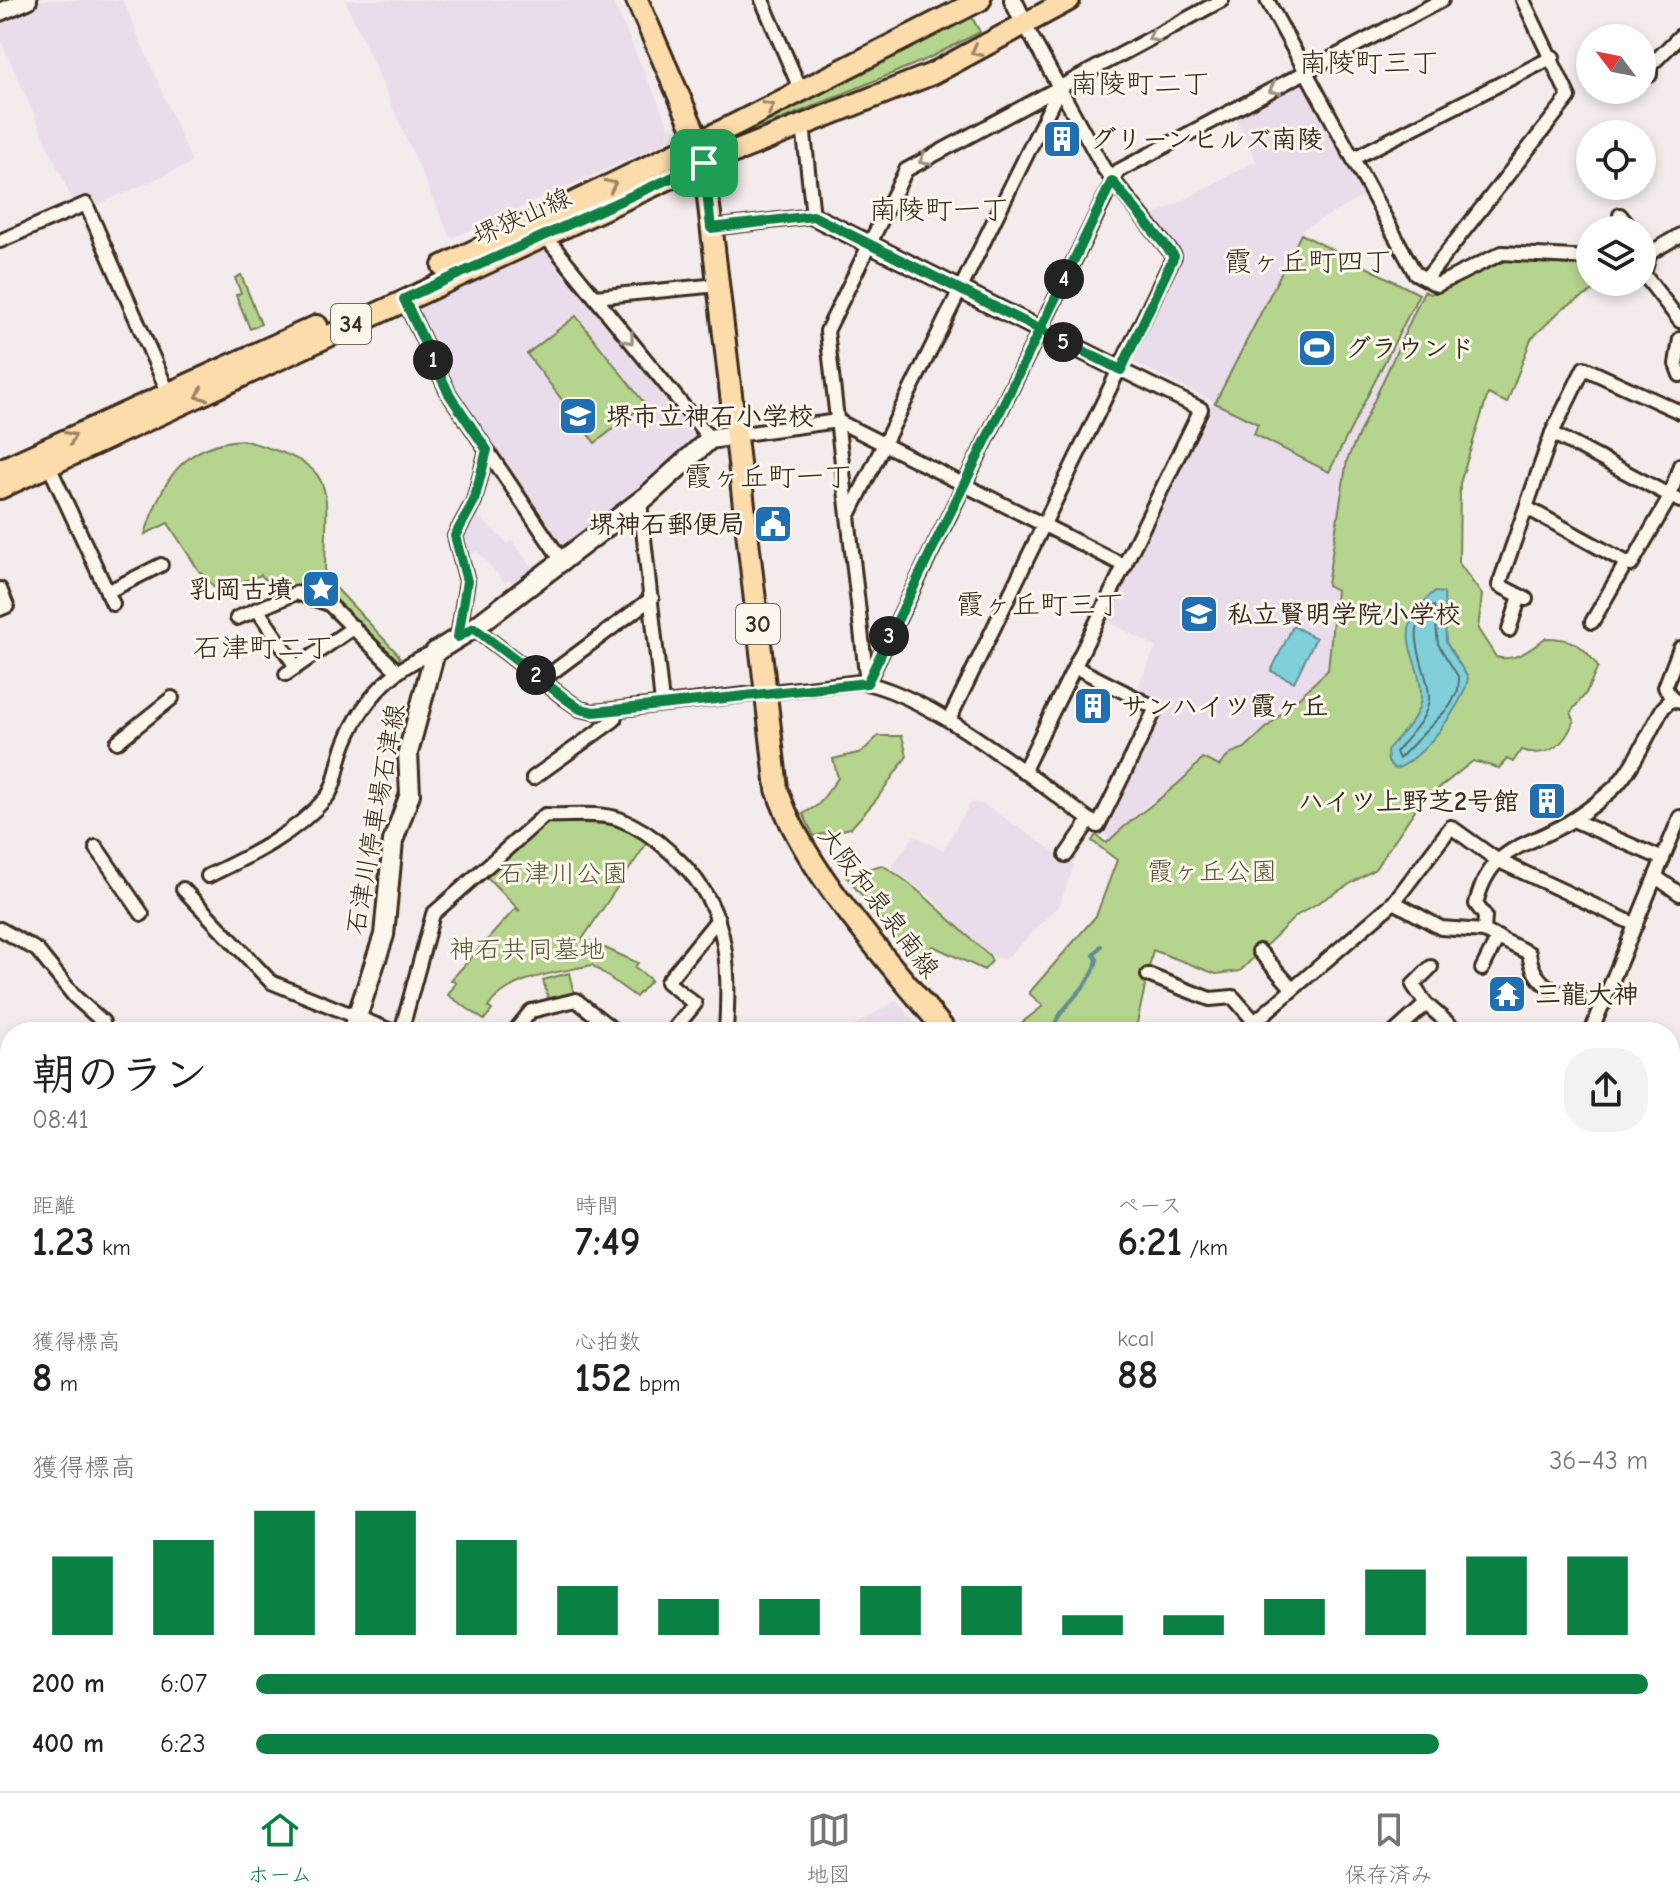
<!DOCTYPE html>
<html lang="ja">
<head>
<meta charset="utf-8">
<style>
	:root { --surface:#fff; --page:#f2f2f2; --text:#202124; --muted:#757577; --line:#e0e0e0; --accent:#0b8043 }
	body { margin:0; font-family:"Comic Neue","Klee One",sans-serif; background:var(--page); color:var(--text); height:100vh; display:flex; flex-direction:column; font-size:30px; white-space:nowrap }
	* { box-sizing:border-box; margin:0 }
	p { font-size:26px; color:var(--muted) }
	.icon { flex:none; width:44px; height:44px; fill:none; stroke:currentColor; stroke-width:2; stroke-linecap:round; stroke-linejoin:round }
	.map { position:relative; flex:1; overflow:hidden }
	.panel { position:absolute; left:0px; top:1022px; width:1680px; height:770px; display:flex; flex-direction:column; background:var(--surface); border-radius:32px 32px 0 0; box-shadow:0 4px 12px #0003 }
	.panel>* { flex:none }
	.needle { width:52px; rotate:302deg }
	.fabs { position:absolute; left:1576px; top:24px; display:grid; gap:16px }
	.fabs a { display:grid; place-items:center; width:80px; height:80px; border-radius:50%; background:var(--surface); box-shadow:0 4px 12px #0003; font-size:40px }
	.pin { position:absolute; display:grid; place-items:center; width:68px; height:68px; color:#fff; margin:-34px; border-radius:16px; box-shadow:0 4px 12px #0006 }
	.km { position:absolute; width:40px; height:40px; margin:-20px; border-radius:50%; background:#222; color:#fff; font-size:22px; line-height:40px; text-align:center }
	.round { display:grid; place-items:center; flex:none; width:84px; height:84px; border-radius:32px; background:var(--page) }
	.overview { display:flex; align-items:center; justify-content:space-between; height:136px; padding:0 32px }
	h1 { font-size:44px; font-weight:700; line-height:60px }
	.metrics { display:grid; grid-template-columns:repeat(3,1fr); gap:12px; height:136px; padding:8px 32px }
	.metrics div { display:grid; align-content:center }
	.metrics b { font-size:40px; font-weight:700 }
	.metrics small { font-size:22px; font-weight:400 }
	.metrics p { font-size:22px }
	.chart { height:224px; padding:16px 32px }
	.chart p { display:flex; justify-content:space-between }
	.chart svg { width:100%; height:144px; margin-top:8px; stroke:var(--accent); stroke-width:6 }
	ul { padding:0 32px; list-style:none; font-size:26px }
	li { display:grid; grid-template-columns:128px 96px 1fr; align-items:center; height:60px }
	li i { height:20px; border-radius:10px; background:var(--accent) }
	.tab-bar { display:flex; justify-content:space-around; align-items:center; height:112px; border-top:2px solid var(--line); background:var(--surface); font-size:22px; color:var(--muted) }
	.tab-bar a { display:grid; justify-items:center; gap:4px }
	.tab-bar .current { color:var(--accent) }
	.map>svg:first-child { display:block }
	.built { fill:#eaddeb }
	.green { fill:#b5d48e; stroke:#787f56; stroke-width:2 }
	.water { fill:#80d0dc; stroke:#648e90; stroke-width:2 }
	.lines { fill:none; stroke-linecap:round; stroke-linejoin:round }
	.shore { stroke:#576c6a; stroke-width:2 }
	.stream { stroke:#648e90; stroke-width:4 }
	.river { stroke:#80d0dc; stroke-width:24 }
	.minor-casing { stroke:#3b2a1e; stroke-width:18 }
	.tertiary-casing { stroke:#3b2a1e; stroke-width:22 }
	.secondary-casing { stroke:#3b2a1e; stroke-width:24 }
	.primary-casing { stroke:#3b2a1e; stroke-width:26 }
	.trunk-casing { stroke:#3b2a1e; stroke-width:28 }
	.motorway-casing { stroke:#3b2a1e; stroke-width:30 }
	.minor { stroke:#fbf7ec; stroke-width:12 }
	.tertiary { stroke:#fbf7ec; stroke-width:16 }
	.secondary { stroke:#fbf7ec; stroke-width:18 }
	.primary { stroke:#fddcac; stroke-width:20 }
	.trunk { stroke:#fddcac; stroke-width:22 }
	.motorway { stroke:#fddcac; stroke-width:24 }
	.oneway { stroke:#9b9085 }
	.oneway2 { stroke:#9c8365 }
	.route-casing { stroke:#fff; stroke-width:16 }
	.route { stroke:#0b8043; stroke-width:10 }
	.labels { text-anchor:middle; stroke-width:6; stroke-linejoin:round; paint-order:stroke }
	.shield { fill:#fbf7ec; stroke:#75685c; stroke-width:2 }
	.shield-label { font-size:24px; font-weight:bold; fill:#3b2a1e }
	.poi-label { font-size:26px; font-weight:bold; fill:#3b2a1e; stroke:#fbf7ec; text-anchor:start }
	.street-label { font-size:26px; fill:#3b2a1e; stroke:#fbf7ec }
	.park-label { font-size:26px; fill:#5a543a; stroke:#fbf7ec }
	.neighbourhood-label { font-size:28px; fill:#3b2a1e; stroke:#fbf7ec }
</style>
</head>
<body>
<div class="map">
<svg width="1680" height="1791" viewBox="0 0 1680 1791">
	<rect width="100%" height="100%" fill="#f3ebec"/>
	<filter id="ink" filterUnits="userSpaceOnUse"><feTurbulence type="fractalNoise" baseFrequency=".0125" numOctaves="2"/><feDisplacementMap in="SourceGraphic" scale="16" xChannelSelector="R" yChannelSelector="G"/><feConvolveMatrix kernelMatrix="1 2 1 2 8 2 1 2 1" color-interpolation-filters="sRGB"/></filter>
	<g filter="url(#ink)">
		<g class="built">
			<path d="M0,0H123L192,163L95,206L90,195L73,202L0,38Z"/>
			<path d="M345,0H612L670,129L664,143L451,239Z"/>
			<path d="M1296,83L1304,84L1364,196L1300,231L1422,293L1347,460L1340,492L1329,670L1245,748L1231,753L1219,766L1202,758L1193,772L1144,807L1110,841L1102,831L1164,705L1136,691L1156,647L1106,620L1213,401L1134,362L1132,358L1182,255L1150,218L1256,161L1235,116Z"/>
			<path d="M547,250L698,435L697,440L635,495L563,549L452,386L418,309Z"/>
			<path d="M473,511L507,543L512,541L536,572L516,588L510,580L505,583L477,551L463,560L457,536Z"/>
			<path d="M971,802L985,805L1074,865L1060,905L1006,959L995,958L953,922L934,899L891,868L914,836L943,850Z"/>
			<path d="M897,1000L921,1032H844Z"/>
		</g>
		<g class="green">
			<path d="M970,14L980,32L927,59L746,134L743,130Z"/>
			<path d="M1301,234L1419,294L1329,472L1254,434L1258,424L1215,403Z"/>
			<path d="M1509,259L1590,263V282H1597L1592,292L1563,308L1531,339L1507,403L1488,394L1460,483L1459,563L1482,595L1478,629L1496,657C1514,662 1531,650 1545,638C1572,638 1583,644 1598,667L1586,693L1571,712L1574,720C1565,745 1548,759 1521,750L1513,762L1507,759L1499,768L1473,761L1419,804L1375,869L1296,916L1240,971L1216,974L1153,950L1135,1032H1010L1043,1006L1029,993L1096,916L1117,860L1092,841L1096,835L1106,843L1110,840C1138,811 1181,788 1202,758L1219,766L1231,753L1245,748L1328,670L1336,590L1327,585L1347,460L1424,291L1430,294L1439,291Z"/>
			<path d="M241,275L261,324L250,329L236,295L241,293L235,278Z"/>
			<path d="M576,316L645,404L595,443L527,354Z"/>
			<path d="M242,440C344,468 325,481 325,576L397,653L400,658L397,661L388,651L377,648L332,601L297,587L279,594L261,575L235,584L223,596L199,571L168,523L145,534C162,481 182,444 242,440Z"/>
			<path d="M878,736H902L907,756L876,800L851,828L814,836L803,814L818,805L838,778L833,759L862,752Z"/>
			<path d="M544,822L614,824L649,840L583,938L638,963L635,967L651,980L636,997L592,965C557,973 509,976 488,1007L492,1010L484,1020L448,995L456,983L451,980L515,909L520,911L485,875Z"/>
			<path d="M882,865C923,889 953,925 989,955L992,961L984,970L933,946L919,966L845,875Z"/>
			<path d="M569,973L574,994L549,1001L543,980Z"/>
		</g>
		<g class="water">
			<path d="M1434,592L1444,593L1446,642L1468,678C1464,704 1421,762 1395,769L1388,762L1387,751C1399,734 1420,719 1421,697C1422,654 1385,635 1434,592Z"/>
			<path d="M1293,626L1316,638L1294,682L1271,671Z"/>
			<path d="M1670,1281H1680V1323L1670,1325Z"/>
			<path d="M172,1782H302L288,1791H149Z"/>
		</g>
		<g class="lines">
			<path class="shore" d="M1434,606L1438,644L1459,678L1458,690L1450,706L1399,759L1396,752C1408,735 1427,721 1429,699C1431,672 1397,626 1434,606Z"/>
			<path class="stream" d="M1052,1032C1058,1005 1093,988 1097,959L1094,955L1101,946"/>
			<path class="river" d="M1670,1241L1680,1233"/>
			<g class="minor-casing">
				<g id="minor">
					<path d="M762,0L801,91"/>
					<path d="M1267,0L1415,273L1437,285L1502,253L1590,258"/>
					<path d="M1650,75V66L1680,36"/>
					<path d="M1354,158L1553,57"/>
					<path d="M1620,215L1632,230"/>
					<path d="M711,228L813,216L803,125"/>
					<path d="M547,233L550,242L710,439"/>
					<path d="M0,241L86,204L168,392"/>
					<path d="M1642,243L1650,253L1644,273"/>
					<path d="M1650,253L1680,235"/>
					<path d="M1642,272L1680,321"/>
					<path d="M1426,279L1569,97L1523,0"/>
					<path d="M595,297L718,285"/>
					<path d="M404,299L449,394L562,561"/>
					<path d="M1680,339L1676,364L1680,375"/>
					<path d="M1552,433L1680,501"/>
					<path d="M736,435L838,421L1125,566"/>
					<path d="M49,466L113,604"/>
					<path d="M640,502L662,703"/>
					<path d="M1527,508L1631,565L1669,499L1680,465"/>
					<path d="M849,515L1060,87"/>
					<path d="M0,589L7,606L0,609"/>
					<path d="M107,592L161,565"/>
					<path d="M1526,599L1499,585L1552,433L1584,368L1680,412"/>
					<path d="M257,609L296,667"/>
					<path d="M237,618L296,593L329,604L397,671"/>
					<path d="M1592,622L1626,563"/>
					<path d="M474,628L566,699L580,709L594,712L860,682C931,694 1038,783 1098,826L1156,708L1075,667"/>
					<path d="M1509,630L1520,596"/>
					<path d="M458,637L467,581L455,536L474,501L487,450"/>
					<path d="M286,674L354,627"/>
					<path d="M542,680L652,598"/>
					<path d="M867,683L1118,171L1442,0"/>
					<path d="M867,683L827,331L906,170L1222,0"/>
					<path d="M1672,699L1665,687L1680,648"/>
					<path d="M949,720L1174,256L1104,169L1025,25"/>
					<path d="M117,742L172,698"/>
					<path d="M1023,772L1201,409L1121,370"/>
					<path d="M533,778L614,720L616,711"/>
					<path d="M1573,820L1663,859"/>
					<path d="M96,847L142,914"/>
					<path d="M1066,855L1090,820"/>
					<path d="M208,876C250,856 295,834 326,798C336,787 337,766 342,752C357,707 391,667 435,652"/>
					<path d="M1656,877L1680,894"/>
					<path d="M183,889L271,982L394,1032"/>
					<path d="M1394,902L1441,928L1484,931L1529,953C1534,994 1569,996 1604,1004"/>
					<path d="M0,929L37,950L75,997L103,1022"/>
					<path d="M1484,931L1485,916L1476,904C1491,842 1530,848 1574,819C1588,810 1602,799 1614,788C1632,771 1650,730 1663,708L1672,699L1680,702"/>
					<path d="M1259,951L1292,988"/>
					<path d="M1482,969L1498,937"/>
					<path d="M1148,975L1210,999L1233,997L1254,1021"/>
					<path d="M1426,1004L1413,985L1431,967"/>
					<path d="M401,1032L433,914L545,815C567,816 598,812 619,819C638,826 655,838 670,852C729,903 730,959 726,1032"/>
					<path d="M514,1032L531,1011L576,1000L616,1032"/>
					<path d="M672,1032L695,1004L667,982L718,919"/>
					<path d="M1243,1032L1394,902L1451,827L1497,860L1636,925"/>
					<path d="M1395,1032L1426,1004L1458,1032"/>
					<path d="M1591,1032L1680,817"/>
					<path d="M1670,1205L1680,1197"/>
					<path d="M1670,1348L1680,1346"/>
					<path d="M1670,1382L1680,1379"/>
					<path d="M0,1522L10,1492"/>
					<path d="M0,1578L10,1582"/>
					<path d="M1670,1578L1680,1581"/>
					<path d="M0,1679L10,1663"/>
					<path d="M0,1690L10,1696"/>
					<path d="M212,1782L218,1791"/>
					<path d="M504,1782L510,1791"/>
					<path d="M849,1782L855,1791"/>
					<path d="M1617,1782L1650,1791"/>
					<path d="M105,1791L128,1782"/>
					<path d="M322,1791L337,1782"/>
					<path d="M427,1791L429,1782"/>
					<path d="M879,1791L882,1782"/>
					<path d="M1122,1791L1125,1782"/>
				</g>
			</g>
			<g class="tertiary-casing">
				<g id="tertiary">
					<path d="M1013,0L1025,25"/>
					<path d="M0,12L28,0"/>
					<path d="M813,216L1121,370"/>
					<path d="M1670,1503L1680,1492"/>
					<path d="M1388,1791L1397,1782"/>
				</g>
			</g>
			<g class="secondary-casing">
				<g id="secondary">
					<path d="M352,1032L384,935L393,841L410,794L408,753L435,652L474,628L647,496L710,439L736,435"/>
					<path d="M0,1737L10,1727"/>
				</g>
			</g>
			<g class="primary-casing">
				<g id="primary">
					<path d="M637,0L699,142L704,163L777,789C803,871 891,963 946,1032"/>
					<path d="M443,266L736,124L980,0"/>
					<path d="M0,470L317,326"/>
					<path d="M0,488L679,174L932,74L1069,0"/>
					<path d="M1560,1782L1572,1791"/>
				</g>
			</g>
			<g class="trunk-casing">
				<g id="trunk">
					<path d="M0,1231L10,1234"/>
					<path d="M635,1782L641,1791"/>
					<path d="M716,1782L721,1791"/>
				</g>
			</g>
			<g class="motorway-casing">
				<g id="motorway">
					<path d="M0,1255L10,1259"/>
					<path d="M662,1782L668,1791"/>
					<path d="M690,1782L696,1791"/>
				</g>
			</g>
			<use href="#minor" class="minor"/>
			<use href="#tertiary" class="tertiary"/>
			<use href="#secondary" class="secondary"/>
			<use href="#primary" class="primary"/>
			<use href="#trunk" class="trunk"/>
			<use href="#motorway" class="motorway"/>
		</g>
		<defs><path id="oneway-chevron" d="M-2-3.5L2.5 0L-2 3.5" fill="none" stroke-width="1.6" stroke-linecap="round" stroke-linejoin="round" transform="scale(2)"/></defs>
		<g class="oneway">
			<use href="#oneway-chevron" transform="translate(1153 37) rotate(152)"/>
			<use href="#oneway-chevron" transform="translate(1274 89) rotate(152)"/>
			<use href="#oneway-chevron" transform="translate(924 160) rotate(152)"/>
			<use href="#oneway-chevron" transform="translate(629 339) rotate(51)"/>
		</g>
		<g class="oneway2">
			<use href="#oneway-chevron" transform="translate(976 51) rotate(152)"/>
			<use href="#oneway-chevron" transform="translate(769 107) rotate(-28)"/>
			<use href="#oneway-chevron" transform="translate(611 185) rotate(-26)"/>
			<use href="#oneway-chevron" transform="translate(201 395) rotate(155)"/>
			<use href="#oneway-chevron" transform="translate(71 437) rotate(-25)"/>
		</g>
	</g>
	<g class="lines" filter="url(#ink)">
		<g class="route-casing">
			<path id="route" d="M704,163L404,299L449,394L487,450L474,501L455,536L467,581L458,637L474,628L566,699L580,709L594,712L867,683C948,515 1032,349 1112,181L1174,256L1121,370L813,216L711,228L704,163"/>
		</g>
		<use href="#route" class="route"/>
	</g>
	<defs>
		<g id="building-square" transform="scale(2)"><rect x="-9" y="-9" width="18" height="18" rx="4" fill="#1f6fb2" stroke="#fbf7ec"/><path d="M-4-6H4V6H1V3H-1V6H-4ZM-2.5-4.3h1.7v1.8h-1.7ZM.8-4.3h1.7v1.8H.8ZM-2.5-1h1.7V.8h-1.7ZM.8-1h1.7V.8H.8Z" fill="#fff"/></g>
		<g id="stadium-square" transform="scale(2)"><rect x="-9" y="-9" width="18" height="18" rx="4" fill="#1f6fb2" stroke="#fbf7ec"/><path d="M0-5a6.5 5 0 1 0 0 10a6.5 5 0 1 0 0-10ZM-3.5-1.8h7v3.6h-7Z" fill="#fff"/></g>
		<g id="school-square" transform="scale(2)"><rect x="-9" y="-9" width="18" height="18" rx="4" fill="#1f6fb2" stroke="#fbf7ec"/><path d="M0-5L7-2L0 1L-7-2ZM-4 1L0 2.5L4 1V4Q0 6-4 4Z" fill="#fff"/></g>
		<g id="civic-square" transform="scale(2)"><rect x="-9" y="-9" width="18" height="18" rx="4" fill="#1f6fb2" stroke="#fbf7ec"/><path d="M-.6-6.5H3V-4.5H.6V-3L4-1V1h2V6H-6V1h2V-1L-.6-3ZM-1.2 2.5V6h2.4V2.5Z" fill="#fff"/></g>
		<g id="sight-square" transform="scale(2)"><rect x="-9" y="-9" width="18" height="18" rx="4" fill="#1f6fb2" stroke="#fbf7ec"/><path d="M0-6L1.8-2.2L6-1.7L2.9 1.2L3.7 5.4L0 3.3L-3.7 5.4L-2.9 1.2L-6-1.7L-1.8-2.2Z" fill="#fff"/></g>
		<g id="temple-square" transform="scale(2)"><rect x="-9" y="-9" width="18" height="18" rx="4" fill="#1f6fb2" stroke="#fbf7ec"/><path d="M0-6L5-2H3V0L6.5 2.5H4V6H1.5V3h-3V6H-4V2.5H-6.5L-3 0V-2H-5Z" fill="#fff"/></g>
	</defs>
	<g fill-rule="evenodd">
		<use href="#building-square" x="1062" y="139"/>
		<use href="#stadium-square" x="1317" y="348"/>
		<use href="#school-square" x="578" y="416"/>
		<use href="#civic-square" x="773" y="524"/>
		<use href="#sight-square" x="321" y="589"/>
		<use href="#school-square" x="1199" y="614"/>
		<use href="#building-square" x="1093" y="706"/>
		<use href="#building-square" x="1547" y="801"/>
		<use href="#temple-square" x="1507" y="994"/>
	</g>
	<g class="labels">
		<g class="shield">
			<rect x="331" y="304" width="40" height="40" rx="6"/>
			<rect x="736" y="604" width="44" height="40" rx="6"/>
		</g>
		<g class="shield-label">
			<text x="351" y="332">34</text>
			<text x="758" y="632">30</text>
		</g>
		<g class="poi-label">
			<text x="1090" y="148">グリーンヒルズ南陵</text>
			<text x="1345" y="357">グラウンド</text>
			<text x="606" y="425">堺市立神石小学校</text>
			<text x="745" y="533" text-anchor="end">堺神石郵便局</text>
			<text x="293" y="598" text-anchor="end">乳岡古墳</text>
			<text x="1227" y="623">私立賢明学院小学校</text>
			<text x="1121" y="715">サンハイツ霞ヶ丘</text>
			<text x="1519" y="810" text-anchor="end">ハイツ上野芝2号館</text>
			<text x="1535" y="1003">三龍大神</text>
		</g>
		<g class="street-label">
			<text transform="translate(522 216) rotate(-24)" y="9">堺狭山線</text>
			<text transform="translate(375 819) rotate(-80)" y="9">石津川停車場石津線</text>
			<text transform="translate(879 902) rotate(53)" y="9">大阪和泉泉南線</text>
		</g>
		<g class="park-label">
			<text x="1212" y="880">霞ヶ丘公園</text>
			<text x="563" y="882">石津川公園</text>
			<text x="527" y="958">神石共同墓地</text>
		</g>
		<g class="neighbourhood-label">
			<text x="1369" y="72">南陵町三丁</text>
			<text x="1140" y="93">南陵町二丁</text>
			<text x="939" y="219">南陵町一丁</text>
			<text x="1308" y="271">霞ヶ丘町四丁</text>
			<text x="768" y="486">霞ヶ丘町一丁</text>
			<text x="1040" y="614">霞ヶ丘町三丁</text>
			<text x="263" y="657">石津町二丁</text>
		</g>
	</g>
</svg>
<div class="fabs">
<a><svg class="needle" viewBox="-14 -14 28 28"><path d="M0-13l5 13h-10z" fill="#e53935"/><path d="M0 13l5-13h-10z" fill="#757577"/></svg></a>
<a><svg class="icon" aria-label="locate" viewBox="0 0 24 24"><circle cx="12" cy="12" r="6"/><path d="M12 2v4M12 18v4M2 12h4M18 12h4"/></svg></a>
<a><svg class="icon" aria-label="layers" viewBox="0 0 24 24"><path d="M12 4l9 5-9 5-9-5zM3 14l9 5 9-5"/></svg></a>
</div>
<div class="pin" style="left:704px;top:163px;background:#1e9e55"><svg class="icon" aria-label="arrive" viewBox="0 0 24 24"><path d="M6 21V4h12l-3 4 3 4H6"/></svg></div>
<b class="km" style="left:433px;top:360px">1</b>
<b class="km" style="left:536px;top:675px">2</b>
<b class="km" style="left:889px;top:636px">3</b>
<b class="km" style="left:1064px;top:279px">4</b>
<b class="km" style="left:1063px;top:342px">5</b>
<section class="panel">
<div class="overview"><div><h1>朝のラン</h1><p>08:41</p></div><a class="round"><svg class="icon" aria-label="share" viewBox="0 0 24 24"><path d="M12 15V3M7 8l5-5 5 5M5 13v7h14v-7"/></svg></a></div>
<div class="metrics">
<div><p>距離</p><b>1.23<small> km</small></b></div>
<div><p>時間</p><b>7:49</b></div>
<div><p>ペース</p><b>6:21<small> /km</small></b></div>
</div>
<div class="metrics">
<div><p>獲得標高</p><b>8<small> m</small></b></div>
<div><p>心拍数</p><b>152<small> bpm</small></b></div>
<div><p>kcal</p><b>88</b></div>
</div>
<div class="chart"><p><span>獲得標高</span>36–43 m</p>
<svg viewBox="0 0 160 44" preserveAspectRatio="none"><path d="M5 44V20M15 44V15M25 44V6M35 44V6M45 44V15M55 44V29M65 44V33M75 44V33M85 44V29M95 44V29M105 44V38M115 44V38M125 44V33M135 44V24M145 44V20M155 44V20"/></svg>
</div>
<ul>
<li><b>200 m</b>6:07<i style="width:100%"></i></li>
<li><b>400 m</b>6:23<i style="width:85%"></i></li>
</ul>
</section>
</div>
<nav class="tab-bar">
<a class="current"><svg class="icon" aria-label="home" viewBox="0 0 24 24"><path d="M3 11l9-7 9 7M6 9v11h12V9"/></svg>ホーム</a>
<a><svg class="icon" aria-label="map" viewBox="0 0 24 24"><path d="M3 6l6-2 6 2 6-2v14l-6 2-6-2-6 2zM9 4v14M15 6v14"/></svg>地図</a>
<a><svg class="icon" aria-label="saved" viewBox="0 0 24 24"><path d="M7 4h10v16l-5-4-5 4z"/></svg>保存済み</a>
</nav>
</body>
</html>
